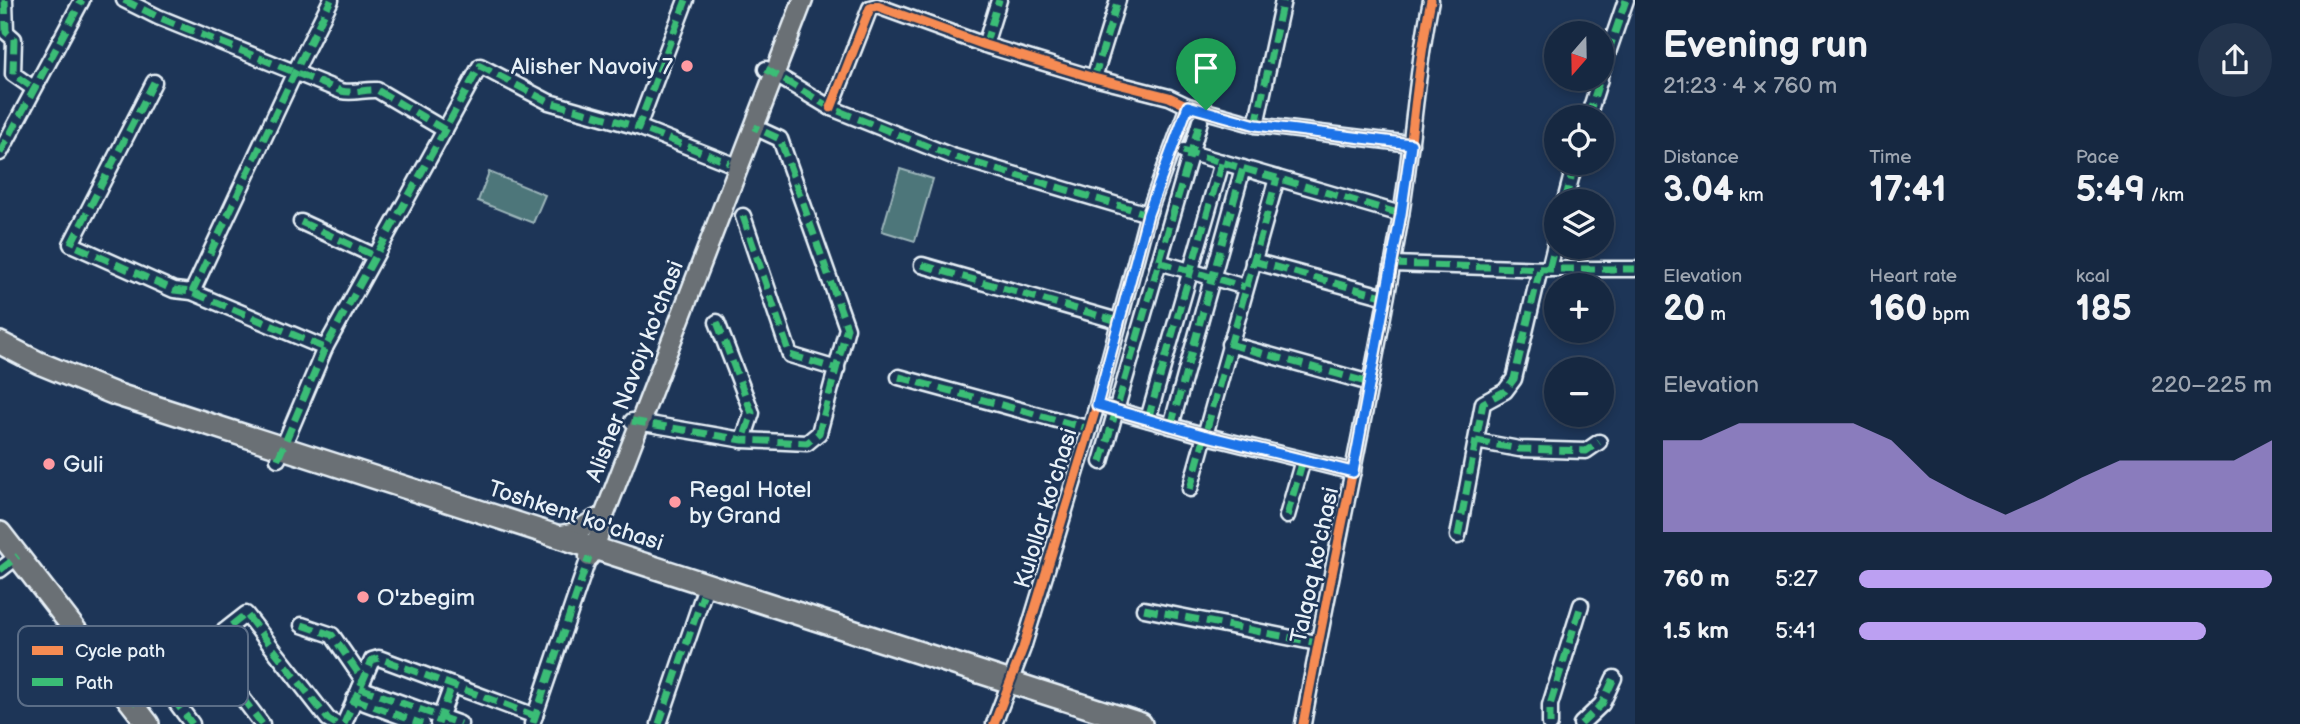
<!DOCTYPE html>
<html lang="en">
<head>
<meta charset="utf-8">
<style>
	:root { --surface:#162841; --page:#23344c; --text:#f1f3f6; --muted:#9ea6b1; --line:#35445a; --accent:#bca0f2 }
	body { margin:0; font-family:"Balsamiq Sans",sans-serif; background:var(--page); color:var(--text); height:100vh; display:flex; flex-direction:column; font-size:26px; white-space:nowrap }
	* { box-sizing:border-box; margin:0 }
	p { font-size:23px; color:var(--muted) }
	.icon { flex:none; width:38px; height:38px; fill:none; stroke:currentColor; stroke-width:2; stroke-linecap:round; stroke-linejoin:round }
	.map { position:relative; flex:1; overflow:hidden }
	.details { display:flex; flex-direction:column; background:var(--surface); width:665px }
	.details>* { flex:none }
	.needle { width:46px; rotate:200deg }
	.controls { position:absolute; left:1544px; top:21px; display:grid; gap:14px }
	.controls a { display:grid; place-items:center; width:70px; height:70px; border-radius:50%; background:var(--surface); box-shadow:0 4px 10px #0003,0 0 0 2px var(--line); font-size:35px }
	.pin { position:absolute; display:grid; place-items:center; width:60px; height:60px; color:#fff; margin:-72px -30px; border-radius:50% 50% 50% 0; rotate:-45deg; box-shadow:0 0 7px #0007 }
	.pin .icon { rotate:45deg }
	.round { display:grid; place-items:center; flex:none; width:74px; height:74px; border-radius:37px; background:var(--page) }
	.summary { display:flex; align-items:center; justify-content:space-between; height:119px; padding:0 28px }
	h1 { font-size:38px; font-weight:700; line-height:52px }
	.metrics { display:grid; grid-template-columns:repeat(3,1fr); gap:10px; height:119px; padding:7px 28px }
	.metrics div { display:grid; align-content:center }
	.metrics b { font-size:35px; font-weight:700 }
	.metrics small { font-size:19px; font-weight:400 }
	.metrics p { font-size:19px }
	.chart { height:196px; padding:14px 28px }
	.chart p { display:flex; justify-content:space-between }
	.chart svg { width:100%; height:126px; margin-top:7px; fill:var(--accent); opacity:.7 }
	ul { padding:0 28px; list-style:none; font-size:23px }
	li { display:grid; grid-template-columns:112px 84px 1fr; align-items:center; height:52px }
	li i { height:18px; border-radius:9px; background:var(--accent) }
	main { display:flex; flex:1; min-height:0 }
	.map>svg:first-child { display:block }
	.garden { fill:#4e767a; stroke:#9bb4b9; stroke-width:2 }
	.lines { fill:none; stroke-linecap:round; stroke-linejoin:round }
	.minor-casing { stroke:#e8f1f8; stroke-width:19 }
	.major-casing { stroke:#e8f1f8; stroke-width:23 }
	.highway-casing { stroke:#e8f1f8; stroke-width:26 }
	.minor { stroke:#1d3557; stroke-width:14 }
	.major { stroke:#6a7074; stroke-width:18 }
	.highway { stroke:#6a7074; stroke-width:21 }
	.quiet { stroke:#3abd76; stroke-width:7; stroke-dasharray:14 7; stroke-linecap:butt }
	.cycleway-casing { stroke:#1d3557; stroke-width:13 }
	.cycleway { stroke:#f68b52; stroke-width:9 }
	.route-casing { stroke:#fff; stroke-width:14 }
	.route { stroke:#1a73e8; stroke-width:9 }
	.poi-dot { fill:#ff9aa2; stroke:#1d3557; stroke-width:2.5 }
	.labels { text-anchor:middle; stroke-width:5; stroke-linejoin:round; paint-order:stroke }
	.poi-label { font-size:23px; fill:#e8f1f8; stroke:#1d3557; text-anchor:start }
	.street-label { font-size:23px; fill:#e8f1f8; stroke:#1d3557 }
	.key { fill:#1d3557; stroke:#5a6d87; stroke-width:2 }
	.key-label { font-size:19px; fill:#e8f1f8 }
</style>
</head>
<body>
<main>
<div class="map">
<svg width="1635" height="724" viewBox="0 0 1635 724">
	<rect width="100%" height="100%" fill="#1d3557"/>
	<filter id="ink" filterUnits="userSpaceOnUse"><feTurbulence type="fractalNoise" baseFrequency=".0143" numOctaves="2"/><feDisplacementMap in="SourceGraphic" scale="14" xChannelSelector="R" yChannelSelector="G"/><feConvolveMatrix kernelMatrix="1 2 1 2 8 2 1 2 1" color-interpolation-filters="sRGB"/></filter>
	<g filter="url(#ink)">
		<g class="garden">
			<path d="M900,169L933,179L915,241L882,231Z"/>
			<path d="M489,172L545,195L533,223L478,201Z"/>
		</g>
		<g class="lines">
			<g class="minor-casing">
				<g id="minor">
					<path d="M5,0L6,32L14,39L13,74L33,88"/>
					<path d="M124,0L158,17L341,91C354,94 364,89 377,90L445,130"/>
					<path d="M686,0L638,127L729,163"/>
					<path d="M985,45L999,0"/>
					<path d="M766,69L831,108L952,156L1148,214"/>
					<path d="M1601,73L1626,0"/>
					<path d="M1094,78L1118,0"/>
					<path d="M154,82L71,244L174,290L192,292L325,348"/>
					<path d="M831,108L870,8L877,6L985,45L1094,78L1169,97L1188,106L1256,125L1411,144"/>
					<path d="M1588,117L1600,79"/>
					<path d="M1256,125L1283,0"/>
					<path d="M1184,151L1401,214"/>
					<path d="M0,153L82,0"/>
					<path d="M1565,201L1575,163"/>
					<path d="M743,216L790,355L837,369"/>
					<path d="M301,222L375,256"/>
					<path d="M1253,261L1386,297"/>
					<path d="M1159,262L1245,287"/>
					<path d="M1392,264L1549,269H1635"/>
					<path d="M922,265L1118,321"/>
					<path d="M1549,269L1556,241"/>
					<path d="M192,292L295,72L331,0"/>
					<path d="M717,322L752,413L743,440"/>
					<path d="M1229,344L1370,383"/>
					<path d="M899,377L1090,429"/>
					<path d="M1108,408L1203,435L1353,472"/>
					<path d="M1148,419L1222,162"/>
					<path d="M632,421L743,440L807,443L819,433L847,328L780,139L754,127"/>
					<path d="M1171,426L1243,168"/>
					<path d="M1476,441L1519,449L1586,451L1599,442"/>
					<path d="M278,459L325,348L480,66L549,102L638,127"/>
					<path d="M1101,462L1200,121"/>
					<path d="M1190,489L1277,178"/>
					<path d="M1287,516L1303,460"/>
					<path d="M1458,536L1483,403L1505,391L1514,379L1540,269"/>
					<path d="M0,570L18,556"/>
					<path d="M1144,609L1317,643"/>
					<path d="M302,625L332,635L363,680"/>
					<path d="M204,647L262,724"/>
					<path d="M160,681L192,724"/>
					<path d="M360,688L460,724"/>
					<path d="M354,699L422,724"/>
					<path d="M132,703L246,614L328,719L336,724"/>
					<path d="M344,724L372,660L379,658L535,716"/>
					<path d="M438,724L452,685"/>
					<path d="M532,724L589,557"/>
					<path d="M659,724L703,595"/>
					<path d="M994,724L1023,648L1097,405L1148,214L1188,106"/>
					<path d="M1303,724C1334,554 1373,385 1401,215C1413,143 1416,71 1431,0"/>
					<path d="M1550,724V705L1581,605"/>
					<path d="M1581,724L1602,704L1614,678"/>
				</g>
			</g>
			<g class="major-casing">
				<g id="major">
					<path d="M557,536L575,532L596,519"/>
					<path d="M589,557L595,549L602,521L803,0"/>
				</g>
			</g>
			<g class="highway-casing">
				<g id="highway">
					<path d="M0,343L39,363L115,394L1141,724"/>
					<path d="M0,533L148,724"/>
				</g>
			</g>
			<use href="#minor" class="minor"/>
			<use href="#major" class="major"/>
			<use href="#highway" class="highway"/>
			<g class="quiet">
				<path d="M5,0L6,32L14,39L13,74L33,88"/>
				<path d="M124,0L158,17L341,91C354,94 364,89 377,90L445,130"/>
				<path d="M686,0L638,127L729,163"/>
				<path d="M985,45L999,0"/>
				<path d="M766,69L831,108L952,156L1148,214"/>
				<path d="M1601,73L1626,0"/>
				<path d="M1094,78L1118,0"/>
				<path d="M154,82L71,244L174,290L192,292L325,348"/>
				<path d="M1588,117L1600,79"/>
				<path d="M1256,125L1283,0"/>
				<path d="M1183,151L1401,214"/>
				<path d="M0,153L82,0"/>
				<path d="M1565,201L1575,163"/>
				<path d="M743,216L790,355L837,369"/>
				<path d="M301,222L375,256"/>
				<path d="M1253,261L1386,297"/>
				<path d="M1159,262L1245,287"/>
				<path d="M1392,264L1549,269H1635"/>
				<path d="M922,265L1118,321"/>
				<path d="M1549,269L1556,241"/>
				<path d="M192,292L295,72L331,0"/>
				<path d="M717,322L752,413L743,440"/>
				<path d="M1229,344L1370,383"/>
				<path d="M899,377L1090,429"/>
				<path d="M1110,409L1203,435L1353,472"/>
				<path d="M1148,419L1222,162"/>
				<path d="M632,421L743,440L807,443L819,433L847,328L780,139L754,127"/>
				<path d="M1171,426L1243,168"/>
				<path d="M1476,441L1519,449L1586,451L1599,442"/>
				<path d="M278,459L325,348L480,66L549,102L638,127"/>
				<path d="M1101,462L1200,121"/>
				<path d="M1190,489L1277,178"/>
				<path d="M1287,516L1303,460"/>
				<path d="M1458,536L1483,403L1505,391L1514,379L1540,269"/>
				<path d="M0,570L18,556"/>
				<path d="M1144,609L1317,643"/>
				<path d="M302,625L332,635L363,680"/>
				<path d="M204,647L262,724"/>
				<path d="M160,681L192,724"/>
				<path d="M360,688L460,724"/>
				<path d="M354,699L422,724"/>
				<path d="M132,703L246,614L328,719L336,724"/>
				<path d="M533,723L589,557"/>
				<path d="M344,724L372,660L379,658L535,716"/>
				<path d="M438,724L452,685"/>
				<path d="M659,724L703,595"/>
				<path d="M1550,724V705L1581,605"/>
				<path d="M1581,724L1602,704L1614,678"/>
			</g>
			<g class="cycleway-casing">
				<g id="cycleway">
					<path d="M831,108L870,8L877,6L985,45L1094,78L1169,97L1188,106L1256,125L1411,144"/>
					<path d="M994,724L1023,648L1097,405L1148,214L1188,106"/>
					<path d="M1303,724C1334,554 1373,385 1401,215C1413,143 1416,71 1431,0"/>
				</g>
			</g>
			<use href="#cycleway" class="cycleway"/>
		</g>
	</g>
	<g class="lines" filter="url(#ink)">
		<g class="route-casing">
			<path id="route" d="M1188,106L1256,125L1411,144L1401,214L1353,472L1203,435L1097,405L1148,214Z"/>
		</g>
		<use href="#route" class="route"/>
	</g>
	<g class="poi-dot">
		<circle cx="687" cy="66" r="7"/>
		<circle cx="49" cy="464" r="7"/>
		<circle cx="675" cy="502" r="7"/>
		<circle cx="363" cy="597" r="7"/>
	</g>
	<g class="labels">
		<g class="poi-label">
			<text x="673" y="74" text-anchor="end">Alisher Navoiy 7</text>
			<text x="63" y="472">Guli</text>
			<text x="689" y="497">Regal Hotel<tspan x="689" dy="26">by Grand</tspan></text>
			<text x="377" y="605">O'zbegim</text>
		</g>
		<g class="street-label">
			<text transform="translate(634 371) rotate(-69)" y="8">Alisher Navoiy ko'chasi</text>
			<text transform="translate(1045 508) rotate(-73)" y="8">Kulollar ko'chasi</text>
			<text transform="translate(576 515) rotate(18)" y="8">Toshkent ko'chasi</text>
			<text transform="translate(1314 565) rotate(-78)" y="8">Talqoq ko'chasi</text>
		</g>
	</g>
	<rect x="18" y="626" width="230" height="80" rx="10" class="key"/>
	<rect x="32" y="646" width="31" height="9" fill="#f68b52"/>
	<rect x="32" y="678" width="31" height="8" fill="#3abd76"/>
	<g class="key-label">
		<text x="75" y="657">Cycle path</text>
		<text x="75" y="689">Path</text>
	</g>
</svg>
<div class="controls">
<a><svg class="needle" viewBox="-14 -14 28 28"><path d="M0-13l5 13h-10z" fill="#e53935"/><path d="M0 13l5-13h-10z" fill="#9ea6b1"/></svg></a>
<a><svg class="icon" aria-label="locate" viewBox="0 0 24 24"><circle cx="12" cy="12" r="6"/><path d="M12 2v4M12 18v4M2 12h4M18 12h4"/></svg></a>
<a><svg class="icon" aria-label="layers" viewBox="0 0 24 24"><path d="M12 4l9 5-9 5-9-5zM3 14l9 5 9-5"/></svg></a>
<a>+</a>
<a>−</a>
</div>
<div class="pin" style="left:1206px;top:110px;background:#1e9e55"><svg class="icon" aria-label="arrive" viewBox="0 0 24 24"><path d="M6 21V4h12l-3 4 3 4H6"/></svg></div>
</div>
<section class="details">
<div class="summary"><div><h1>Evening run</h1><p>21:23 · 4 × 760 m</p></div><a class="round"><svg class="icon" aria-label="share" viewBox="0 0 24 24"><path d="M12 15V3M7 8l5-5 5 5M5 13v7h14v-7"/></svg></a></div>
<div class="metrics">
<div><p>Distance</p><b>3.04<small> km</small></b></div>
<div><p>Time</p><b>17:41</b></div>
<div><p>Pace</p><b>5:49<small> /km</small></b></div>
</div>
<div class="metrics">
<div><p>Elevation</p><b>20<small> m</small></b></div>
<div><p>Heart rate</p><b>160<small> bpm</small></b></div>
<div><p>kcal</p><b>185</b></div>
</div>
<div class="chart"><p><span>Elevation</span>220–225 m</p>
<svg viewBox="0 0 160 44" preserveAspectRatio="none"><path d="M0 44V12L10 12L20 6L30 6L40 6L50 6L60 12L70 25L80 32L90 38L100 32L110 25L120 19L130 19L140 19L150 19L160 12V44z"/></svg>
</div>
<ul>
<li><b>760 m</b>5:27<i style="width:100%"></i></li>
<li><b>1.5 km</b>5:41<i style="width:84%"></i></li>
</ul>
</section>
</main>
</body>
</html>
